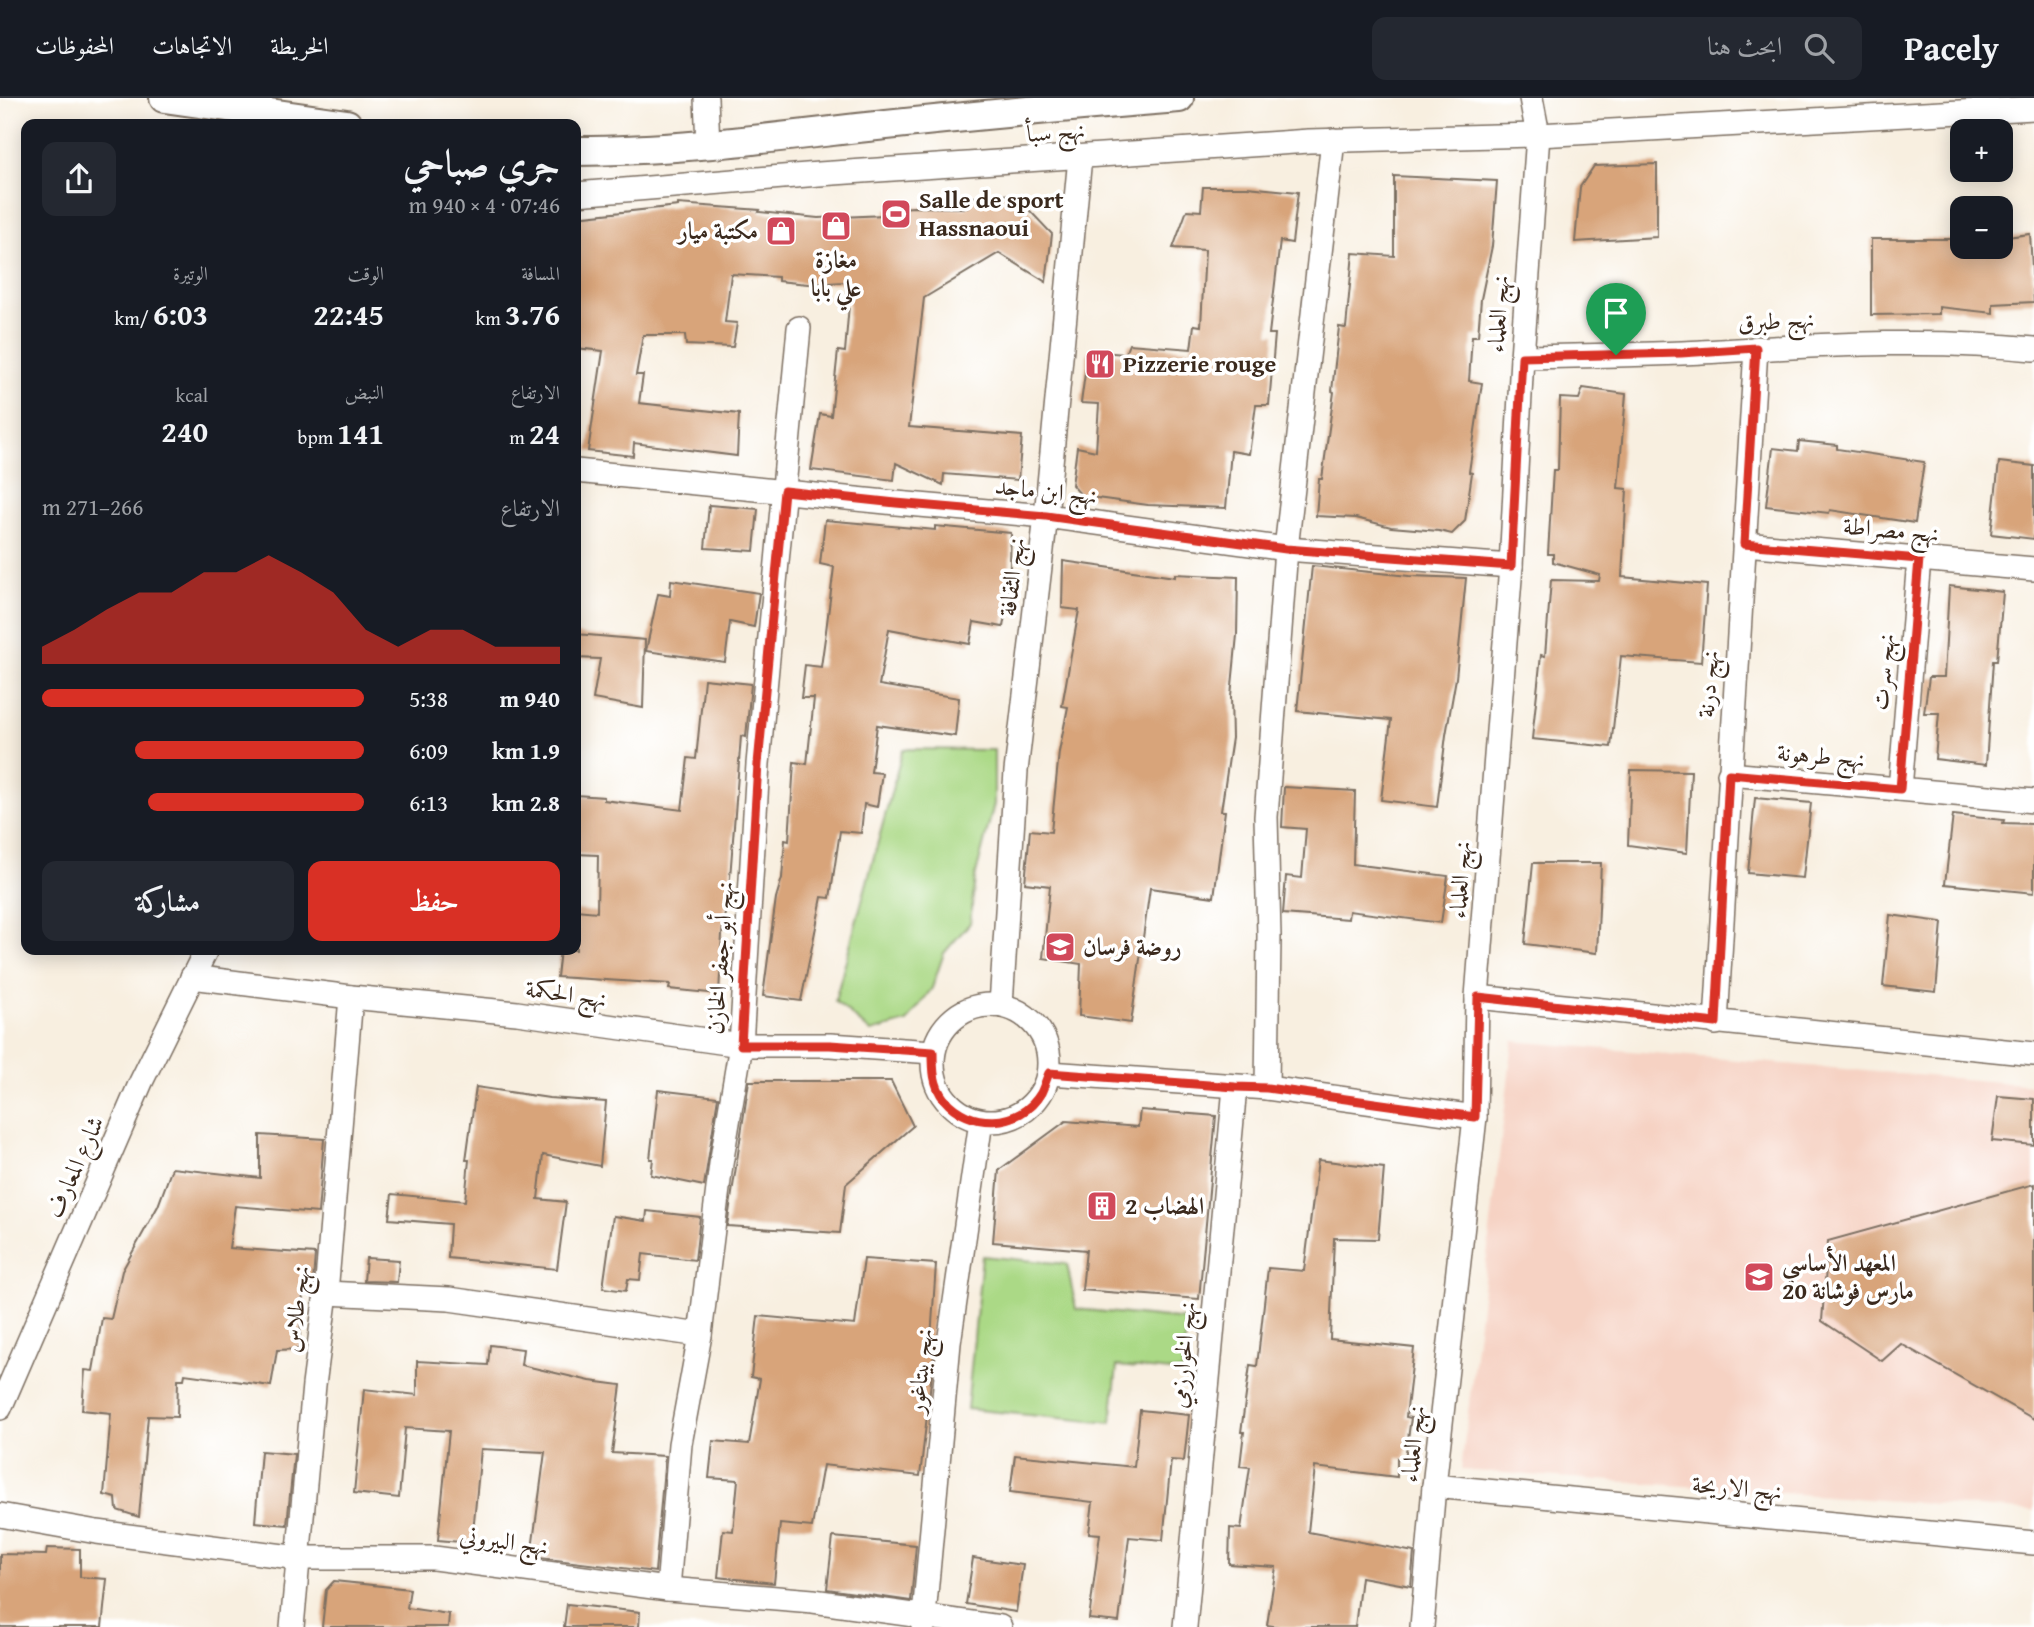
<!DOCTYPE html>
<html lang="ar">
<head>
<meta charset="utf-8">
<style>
	:root { --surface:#171b24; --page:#242831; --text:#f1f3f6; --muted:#9ea1a6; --line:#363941; --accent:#d93025 }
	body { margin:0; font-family:"Gentium Book Plus",Amiri,serif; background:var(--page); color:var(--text); direction:rtl; height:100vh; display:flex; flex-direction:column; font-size:26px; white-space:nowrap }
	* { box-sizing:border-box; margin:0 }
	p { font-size:23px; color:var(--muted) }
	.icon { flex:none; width:38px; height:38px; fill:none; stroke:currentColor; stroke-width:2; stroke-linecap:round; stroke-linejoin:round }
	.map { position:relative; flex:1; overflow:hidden; direction:ltr }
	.drawer { position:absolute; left:21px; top:21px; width:560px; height:836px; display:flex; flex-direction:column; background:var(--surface); border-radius:14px; box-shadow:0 4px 18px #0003; direction:rtl }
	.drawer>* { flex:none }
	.fabs { position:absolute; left:1950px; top:21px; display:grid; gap:14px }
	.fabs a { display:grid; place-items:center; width:63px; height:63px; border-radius:14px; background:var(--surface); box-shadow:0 4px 18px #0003; font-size:35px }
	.pin { position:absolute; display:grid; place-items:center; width:60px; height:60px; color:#fff; margin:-72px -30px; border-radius:50% 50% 50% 0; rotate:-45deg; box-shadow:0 0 7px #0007 }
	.pin .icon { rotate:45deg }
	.round { display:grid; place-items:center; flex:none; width:74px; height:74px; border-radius:14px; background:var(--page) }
	.overview { display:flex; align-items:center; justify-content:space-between; height:119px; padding:0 21px }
	h1 { font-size:38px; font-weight:800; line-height:52px }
	.metrics { display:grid; grid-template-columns:repeat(3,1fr); gap:10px; height:119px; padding:7px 21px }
	.metrics div { display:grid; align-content:center }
	.metrics b { font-size:30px; font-weight:800 }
	.metrics small { font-size:19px; font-weight:400 }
	.metrics p { font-size:19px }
	.chart { height:196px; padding:14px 21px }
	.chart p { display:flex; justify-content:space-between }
	.chart svg { width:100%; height:126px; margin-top:7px; fill:var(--accent); opacity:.7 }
	.action { display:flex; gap:14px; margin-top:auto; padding:14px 21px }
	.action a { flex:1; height:80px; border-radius:14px; background:var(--accent); color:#fff; font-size:28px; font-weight:800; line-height:80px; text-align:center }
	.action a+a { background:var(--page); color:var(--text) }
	ul { padding:0 21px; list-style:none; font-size:23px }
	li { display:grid; grid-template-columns:112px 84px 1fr; align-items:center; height:52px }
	li i { height:18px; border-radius:9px; background:var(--accent) }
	header { display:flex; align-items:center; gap:42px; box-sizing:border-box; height:98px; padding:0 35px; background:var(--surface); border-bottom:2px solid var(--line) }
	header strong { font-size:33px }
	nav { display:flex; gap:38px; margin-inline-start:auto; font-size:24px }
	.search { width:490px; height:63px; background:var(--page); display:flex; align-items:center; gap:18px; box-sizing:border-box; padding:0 24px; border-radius:14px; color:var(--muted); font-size:26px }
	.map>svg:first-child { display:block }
	.built { fill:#f6d2c3 }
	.green { fill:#abd986; stroke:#738252; stroke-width:2 }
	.building { fill:#d8a47a }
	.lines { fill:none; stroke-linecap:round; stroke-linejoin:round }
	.minor-casing { stroke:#7d6f62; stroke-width:26 }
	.tertiary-casing { stroke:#7d6f62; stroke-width:32 }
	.minor { stroke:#fff; stroke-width:23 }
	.tertiary { stroke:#fff; stroke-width:28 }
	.route-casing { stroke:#fff; stroke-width:14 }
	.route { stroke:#d93025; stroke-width:9 }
	.labels { text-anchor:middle; stroke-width:7; stroke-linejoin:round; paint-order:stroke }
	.street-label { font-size:24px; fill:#3b2a1e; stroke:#fff }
	.poi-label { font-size:24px; font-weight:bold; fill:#3b2a1e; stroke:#fff; text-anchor:start }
</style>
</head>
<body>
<header>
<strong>Pacely</strong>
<div class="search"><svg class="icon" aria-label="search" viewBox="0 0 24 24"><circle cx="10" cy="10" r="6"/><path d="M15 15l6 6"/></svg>ابحث هنا</div>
<nav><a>الخريطة</a><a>الاتجاهات</a><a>المحفوظات</a></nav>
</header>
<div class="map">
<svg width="2034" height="1529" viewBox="0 0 2034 1529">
	<rect width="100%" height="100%" fill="#fff"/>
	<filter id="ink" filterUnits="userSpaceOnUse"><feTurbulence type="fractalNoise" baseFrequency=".0143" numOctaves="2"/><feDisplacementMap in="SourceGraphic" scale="14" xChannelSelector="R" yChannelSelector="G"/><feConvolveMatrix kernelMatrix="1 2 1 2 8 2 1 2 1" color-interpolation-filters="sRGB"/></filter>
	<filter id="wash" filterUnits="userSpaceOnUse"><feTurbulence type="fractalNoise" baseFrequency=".00686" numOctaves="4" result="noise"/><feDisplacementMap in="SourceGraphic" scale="28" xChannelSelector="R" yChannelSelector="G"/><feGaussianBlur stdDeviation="1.57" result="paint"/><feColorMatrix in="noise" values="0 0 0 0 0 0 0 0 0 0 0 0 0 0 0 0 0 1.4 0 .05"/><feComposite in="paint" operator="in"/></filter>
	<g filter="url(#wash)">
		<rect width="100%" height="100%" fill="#f8efe0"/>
		<path class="built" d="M1513,943L2034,987V1413L1461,1372Z"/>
		<g class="green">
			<path d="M903,651L994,652V706L975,780L970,825L944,855L932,890L907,924L871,934L835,903Z"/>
			<path d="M982,1158L1067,1166L1076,1211L1187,1222L1182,1274L1117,1268L1111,1325L967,1311Z"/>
		</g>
		<g id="blocks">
			<g class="building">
				<path d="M1657,66V139L1575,144L1580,89L1594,68Z"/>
				<path d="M1394,78L1497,83L1492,148L1481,201L1478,238H1472L1469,283L1482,285L1469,374L1472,375L1465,423L1452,436L1439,433L1391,429L1356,420L1316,418L1319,381H1322L1334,294L1332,293L1339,229L1346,230L1353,155L1394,158Z"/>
				<path d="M1203,89H1247L1298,94L1292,145L1280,143L1269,236H1275L1269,307H1256L1249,356L1231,353L1226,410L1148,407L1082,398L1072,387L1077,349L1096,353L1099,306L1081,305L1088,253L1125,256L1129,246L1191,251L1194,227L1201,228L1205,152L1173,150L1187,112L1201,113Z"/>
				<path d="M1014,96L1052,136L1046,184L999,155L924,200L909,329L1022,338L1018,382L944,376L943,387L896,365L894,382L811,372L820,316L831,318L838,253L845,254L849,206L845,184L808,186L778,183V179L731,176L725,224L737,225L733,249L686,247L685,237H643L636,277H643L639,305L739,316L737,358L634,345L633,358L588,353L603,253L576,250V119L678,108V106L760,112L759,114L818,120L885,117L886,111L914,109L967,110L964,100Z"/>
				<path d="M2030,136L2034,204L1993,206V215L1939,209V216L1871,217V141H1962V149H2000V140Z"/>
				<path d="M1583,290L1626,296L1618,390L1627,391L1622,479L1707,487L1701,564L1621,558L1611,649L1532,641L1541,557L1545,558L1551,482L1599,483L1600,477L1553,464V456H1548L1553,372H1558L1560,300L1579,301Z"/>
				<path d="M1799,343L1837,347V351L1924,364L1915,425L1830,412L1829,415L1766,408L1773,350L1798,353Z"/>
				<path d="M1999,364L2034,368V441L1991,436Z"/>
				<path d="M709,407L758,411L754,453L705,450Z"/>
				<path d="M825,422L935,432V428L1011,435L1009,494L1003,529L974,524L970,546L889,531L879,587L959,600L955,638L877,627L871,674L882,675L877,709L864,706L861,735L840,733L830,800L822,799L801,903L763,898L776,800L782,780L785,742L789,743L794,664L807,666L814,600H801L805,567L821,569L826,533L834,469L820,466Z"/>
				<path d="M1063,463L1175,479V476L1238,479L1237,537L1231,598L1232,640L1221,713H1225L1214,799L1150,790L1131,925L1079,918L1081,866L1043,860L1050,788L1025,785L1030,732L1051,734L1059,654L1068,609L1062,608L1079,512L1062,510Z"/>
				<path d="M1312,468L1409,478L1466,480L1456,580L1446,637L1437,709L1381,702L1391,622L1297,613Z"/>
				<path d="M671,482L759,495L754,529L730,524L725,564L646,553L658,496L670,498Z"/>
				<path d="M1949,488L2003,494L1997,563H1993L1986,667L1935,661L1939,615H1924L1929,579H1944Z"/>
				<path d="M576,536L645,542L643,610L593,601L600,561L576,560Z"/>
				<path d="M704,581L751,586L746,639L741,638L730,780L722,836L719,896L669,891L670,886L557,879L560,852H576V812L597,814L598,757L576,756V697L604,699V702L682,712L688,660L696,661Z"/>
				<path d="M1631,672L1691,673L1687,755L1628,747Z"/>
				<path d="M1284,689L1355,693L1353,766L1448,778L1441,825L1349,813L1348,821L1283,816L1286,778L1302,780L1306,731L1282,729Z"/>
				<path d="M1755,700L1811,705L1803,780L1748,775Z"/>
				<path d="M1953,717L2004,722L2003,725L2034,726V795L1945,786Z"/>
				<path d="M1533,765H1601L1597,855L1525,846Z"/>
				<path d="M1890,817L1942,824L1936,894L1883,888Z"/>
				<path d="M749,983H891L913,1028L846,1086L840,1135L727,1128Z"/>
				<path d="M476,989L549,1000L606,1004L600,1068L543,1057L538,1101L566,1104L557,1171L448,1160L450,1126L389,1121L392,1096L465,1103L469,1062H466Z"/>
				<path d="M658,992L718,999L704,1088L651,1077L653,1061H650Z"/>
				<path d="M1998,998L2034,1001V1047L1992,1043Z"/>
				<path d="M1140,1012L1216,1018L1199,1201L1082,1192L1086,1152L993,1144L999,1072L1066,1023L1138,1029Z"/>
				<path d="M260,1037L324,1041L318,1115L235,1108L229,1150L315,1156L312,1197L303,1196L299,1251L277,1252L271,1288L185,1276L184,1281H178L177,1319L148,1318L139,1419L117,1412L116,1400L104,1397L111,1315L82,1312L85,1272L93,1273L102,1220L111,1221L122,1173L158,1108L172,1070L260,1080Z"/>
				<path d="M1318,1062L1384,1070L1378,1141L1334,1140L1330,1241L1414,1250L1406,1319L1411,1320L1405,1361L1397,1360V1379L1315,1369L1308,1434L1414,1454L1411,1488L1361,1479L1355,1529H1279L1267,1527L1276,1469L1229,1466L1230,1430L1241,1431L1250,1369L1240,1368L1244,1334H1241L1250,1267L1257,1268L1268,1170L1304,1173Z"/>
				<path d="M2034,1086V1321L1901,1246L1882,1263L1822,1223L1828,1143Z"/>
				<path d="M647,1113L700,1119L695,1162L643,1156L640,1182L628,1181L626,1193L603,1190L613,1118L646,1123Z"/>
				<path d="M366,1160L399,1162L397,1184L364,1183Z"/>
				<path d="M864,1161L936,1166L931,1241L936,1240L920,1378L823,1367L812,1429L780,1426L774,1485L718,1479L723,1432L733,1433L738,1382L709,1380L713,1343L749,1346L760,1281L751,1279L758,1218L855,1227Z"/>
				<path d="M490,1247L523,1251L521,1267L590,1283L621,1287L612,1355L665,1358L655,1474L531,1459L545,1354L481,1351L472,1445L438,1442L449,1333L405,1330L399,1400L354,1395L364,1291L417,1297V1263L488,1267Z"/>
				<path d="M1140,1312L1189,1317L1184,1363L1171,1362L1163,1442L1129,1439L1119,1524L1089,1521L1100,1436L1089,1435L1093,1404L1010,1394L1015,1357L1134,1369Z"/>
				<path d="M261,1353L294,1356L287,1427L255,1424Z"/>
				<path d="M833,1439L916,1447L911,1503L827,1491Z"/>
				<path d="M47,1450L80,1451V1479L107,1481L102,1529H0V1456L46,1457Z"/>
				<path d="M973,1460L1023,1467L1016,1514L966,1506Z"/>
				<path d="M334,1483L410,1491L407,1510L449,1516L448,1529H322L326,1492Z"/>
				<path d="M567,1506L640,1514L639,1529H564Z"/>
			</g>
		</g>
	</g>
	<g filter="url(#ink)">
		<use href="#blocks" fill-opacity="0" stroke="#7d6f62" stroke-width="2"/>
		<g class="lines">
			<g class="minor-casing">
				<g id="minor">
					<path d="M706,0L708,47"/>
					<path d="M576,96L819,76L1309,43L1538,37L2034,10"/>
					<path d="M1522,259C1575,258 1629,257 1682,255C1800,249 1916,239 2034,251"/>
					<path d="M576,373L896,405L1046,418L1286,451L1511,468"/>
					<path d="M1744,446L2034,471"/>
					<path d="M1729,676L2034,703"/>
					<path d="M1900,691L1919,461"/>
					<path d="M192,879L351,899L517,915L741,947H830L933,954"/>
					<path d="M1477,899L2034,956"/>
					<circle cx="991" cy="965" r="58"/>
					<path d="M1001,907L1016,673L1046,418L1080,59"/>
					<path d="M1716,925L1756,250"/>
					<path d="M1049,975L1267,990L1475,1019"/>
					<path d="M1267,990L1269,838L1266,719L1286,451L1333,42"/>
					<path d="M326,1195L449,1201L700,1237"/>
					<path d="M0,1310L141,984L206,852"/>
					<path d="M1434,1388L2034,1445"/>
					<path d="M0,1417L97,1434L299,1460H434L668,1491L813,1503L1000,1529"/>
					<path d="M668,1491L680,1346L700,1237L721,1066L741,947L758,666L799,230"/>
					<path d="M292,1529L314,1287L326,1195L351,899"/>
					<path d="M923,1529L949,1245L981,1023"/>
					<path d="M1185,1529L1235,989"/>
					<path d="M1422,1529L1434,1388L1475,1019L1477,899L1511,468L1522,259L1538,37L1531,0"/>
				</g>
			</g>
			<g class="tertiary-casing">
				<g id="tertiary">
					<path d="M164,0L347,26"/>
					<path d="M576,53C673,53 770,40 867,29C971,18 1075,8 1179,0"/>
				</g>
			</g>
			<use href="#minor" class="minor"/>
			<use href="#tertiary" class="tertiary"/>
		</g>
	</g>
	<g class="lines" filter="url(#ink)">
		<g class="route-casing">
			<path id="route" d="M1756,250L1744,446L1919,461L1900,691L1729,676L1716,925L1478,899L1475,1019L1267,990L1235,989L1049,975C1046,982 1044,989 1041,995C1020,1031 969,1031 944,1001C933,987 933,971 933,954L830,947H741L758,666L784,393L896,405L1046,418L1286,451L1511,468L1522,259L1681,255Z"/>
		</g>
		<use href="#route" class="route"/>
	</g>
	<defs>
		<g id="stadium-square" transform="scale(1.575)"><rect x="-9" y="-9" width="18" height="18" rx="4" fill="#d1495b" stroke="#fff"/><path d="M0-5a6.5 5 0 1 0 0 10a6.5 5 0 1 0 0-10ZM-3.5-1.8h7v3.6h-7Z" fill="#fff"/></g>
		<g id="shop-square" transform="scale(1.575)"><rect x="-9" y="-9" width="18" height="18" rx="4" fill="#d1495b" stroke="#fff"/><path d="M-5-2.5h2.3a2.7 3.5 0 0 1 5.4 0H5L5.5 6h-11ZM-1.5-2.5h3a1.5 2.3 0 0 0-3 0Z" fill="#fff"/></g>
		<g id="restaurant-square" transform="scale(1.575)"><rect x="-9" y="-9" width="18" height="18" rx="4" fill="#d1495b" stroke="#fff"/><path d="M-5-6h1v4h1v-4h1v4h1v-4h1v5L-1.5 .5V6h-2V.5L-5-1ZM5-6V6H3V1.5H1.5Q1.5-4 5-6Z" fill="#fff"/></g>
		<g id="school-square" transform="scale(1.575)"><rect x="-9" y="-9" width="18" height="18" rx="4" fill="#d1495b" stroke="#fff"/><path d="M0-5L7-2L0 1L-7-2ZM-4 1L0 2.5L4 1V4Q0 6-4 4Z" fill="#fff"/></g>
		<g id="building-square" transform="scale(1.575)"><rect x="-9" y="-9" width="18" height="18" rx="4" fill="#d1495b" stroke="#fff"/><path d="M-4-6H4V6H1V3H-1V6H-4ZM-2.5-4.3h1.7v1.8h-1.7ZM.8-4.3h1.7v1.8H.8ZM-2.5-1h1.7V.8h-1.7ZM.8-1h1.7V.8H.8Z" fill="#fff"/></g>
	</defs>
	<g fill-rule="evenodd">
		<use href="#stadium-square" x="896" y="116"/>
		<use href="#shop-square" x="836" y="128"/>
		<use href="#shop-square" x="781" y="133"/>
		<use href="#restaurant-square" x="1100" y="266"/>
		<use href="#school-square" x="1060" y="849"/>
		<use href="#building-square" x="1102" y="1108"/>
		<use href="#school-square" x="1759" y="1179"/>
	</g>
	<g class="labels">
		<g class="street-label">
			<text transform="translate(1055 34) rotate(-4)" y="8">نهج سبأ</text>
			<text transform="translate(1498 216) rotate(-86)" y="8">نهج العلماء</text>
			<text transform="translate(1776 223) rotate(-3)" y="8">نهج طبرق</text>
			<text transform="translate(1046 393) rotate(6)" y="8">نهج ابن ماجد</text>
			<text transform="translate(1891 432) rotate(5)" y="8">نهج مصراطة</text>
			<text transform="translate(1012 479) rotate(-83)" y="8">نهج الثقافة</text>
			<text transform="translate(1883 574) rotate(-85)" y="8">نهج سرت</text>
			<text transform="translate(1708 586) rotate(-86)" y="8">نهج درنة</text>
			<text transform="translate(1821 658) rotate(5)" y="8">نهج طرهونة</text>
			<text transform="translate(1460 782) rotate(-86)" y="8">نهج العلماء</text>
			<text transform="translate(720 860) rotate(-86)" y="8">نهج أبو جعفر الخازن</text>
			<text transform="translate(566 896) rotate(8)" y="8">نهج الحكمة</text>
			<text transform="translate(75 1069) rotate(-66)" y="8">شارع المعارف</text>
			<text transform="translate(296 1211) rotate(-83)" y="8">نهج طلاس</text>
			<text transform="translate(1183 1257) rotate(-85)" y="8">نهج الخوارزمي</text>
			<text transform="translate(920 1273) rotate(-84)" y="8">نهج بيتاغور</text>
			<text transform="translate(1413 1346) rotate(-84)" y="8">نهج العلماء</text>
			<text transform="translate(1737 1390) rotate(5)" y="8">نهج الاريحة</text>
			<text transform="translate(504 1443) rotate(8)" y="8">نهج البيروني</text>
		</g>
		<g class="poi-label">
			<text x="919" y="110">Salle de sport<tspan x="919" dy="28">Hassnaoui</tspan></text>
			<text x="758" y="141" text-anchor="end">مكتبة ميار</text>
			<text x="836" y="170" text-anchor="middle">مغازة<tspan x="836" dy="28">علي بابا</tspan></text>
			<text x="1123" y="274">Pizzerie rouge</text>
			<text x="1083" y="857">روضة فرسان</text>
			<text x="1125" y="1116">الهضاب 2</text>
			<text x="1782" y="1173">المعهد الأساسي<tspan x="1782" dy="28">20 مارس فوشانة</tspan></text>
		</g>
	</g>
</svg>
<div class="fabs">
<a>+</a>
<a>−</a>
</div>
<div class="pin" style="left:1616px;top:257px;background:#1e9e55"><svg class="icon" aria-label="arrive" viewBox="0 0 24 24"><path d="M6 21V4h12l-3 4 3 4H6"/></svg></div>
<section class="drawer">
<div class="overview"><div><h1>جري صباحي</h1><p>07:46 · 4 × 940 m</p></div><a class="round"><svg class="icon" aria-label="share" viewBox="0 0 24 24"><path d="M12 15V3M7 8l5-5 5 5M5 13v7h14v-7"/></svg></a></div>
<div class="metrics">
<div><p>المسافة</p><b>3.76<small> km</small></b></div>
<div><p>الوقت</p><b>22:45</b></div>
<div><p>الوتيرة</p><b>6:03<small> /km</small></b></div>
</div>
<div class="metrics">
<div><p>الارتفاع</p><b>24<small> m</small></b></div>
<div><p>النبض</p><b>141<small> bpm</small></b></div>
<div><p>kcal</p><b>240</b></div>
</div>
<div class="chart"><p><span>الارتفاع</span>266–271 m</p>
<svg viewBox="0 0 160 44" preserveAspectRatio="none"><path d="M0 44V38L10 32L20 25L30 19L40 19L50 12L60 12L70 6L80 12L90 19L100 32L110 38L120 32L130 32L140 38L150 38L160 38V44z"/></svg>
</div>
<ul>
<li><b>940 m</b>5:38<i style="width:100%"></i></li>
<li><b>1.9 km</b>6:09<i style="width:71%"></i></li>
<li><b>2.8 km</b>6:13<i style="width:67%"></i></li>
</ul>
<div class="action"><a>حفظ</a><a>مشاركة</a></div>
</section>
</div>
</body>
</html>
